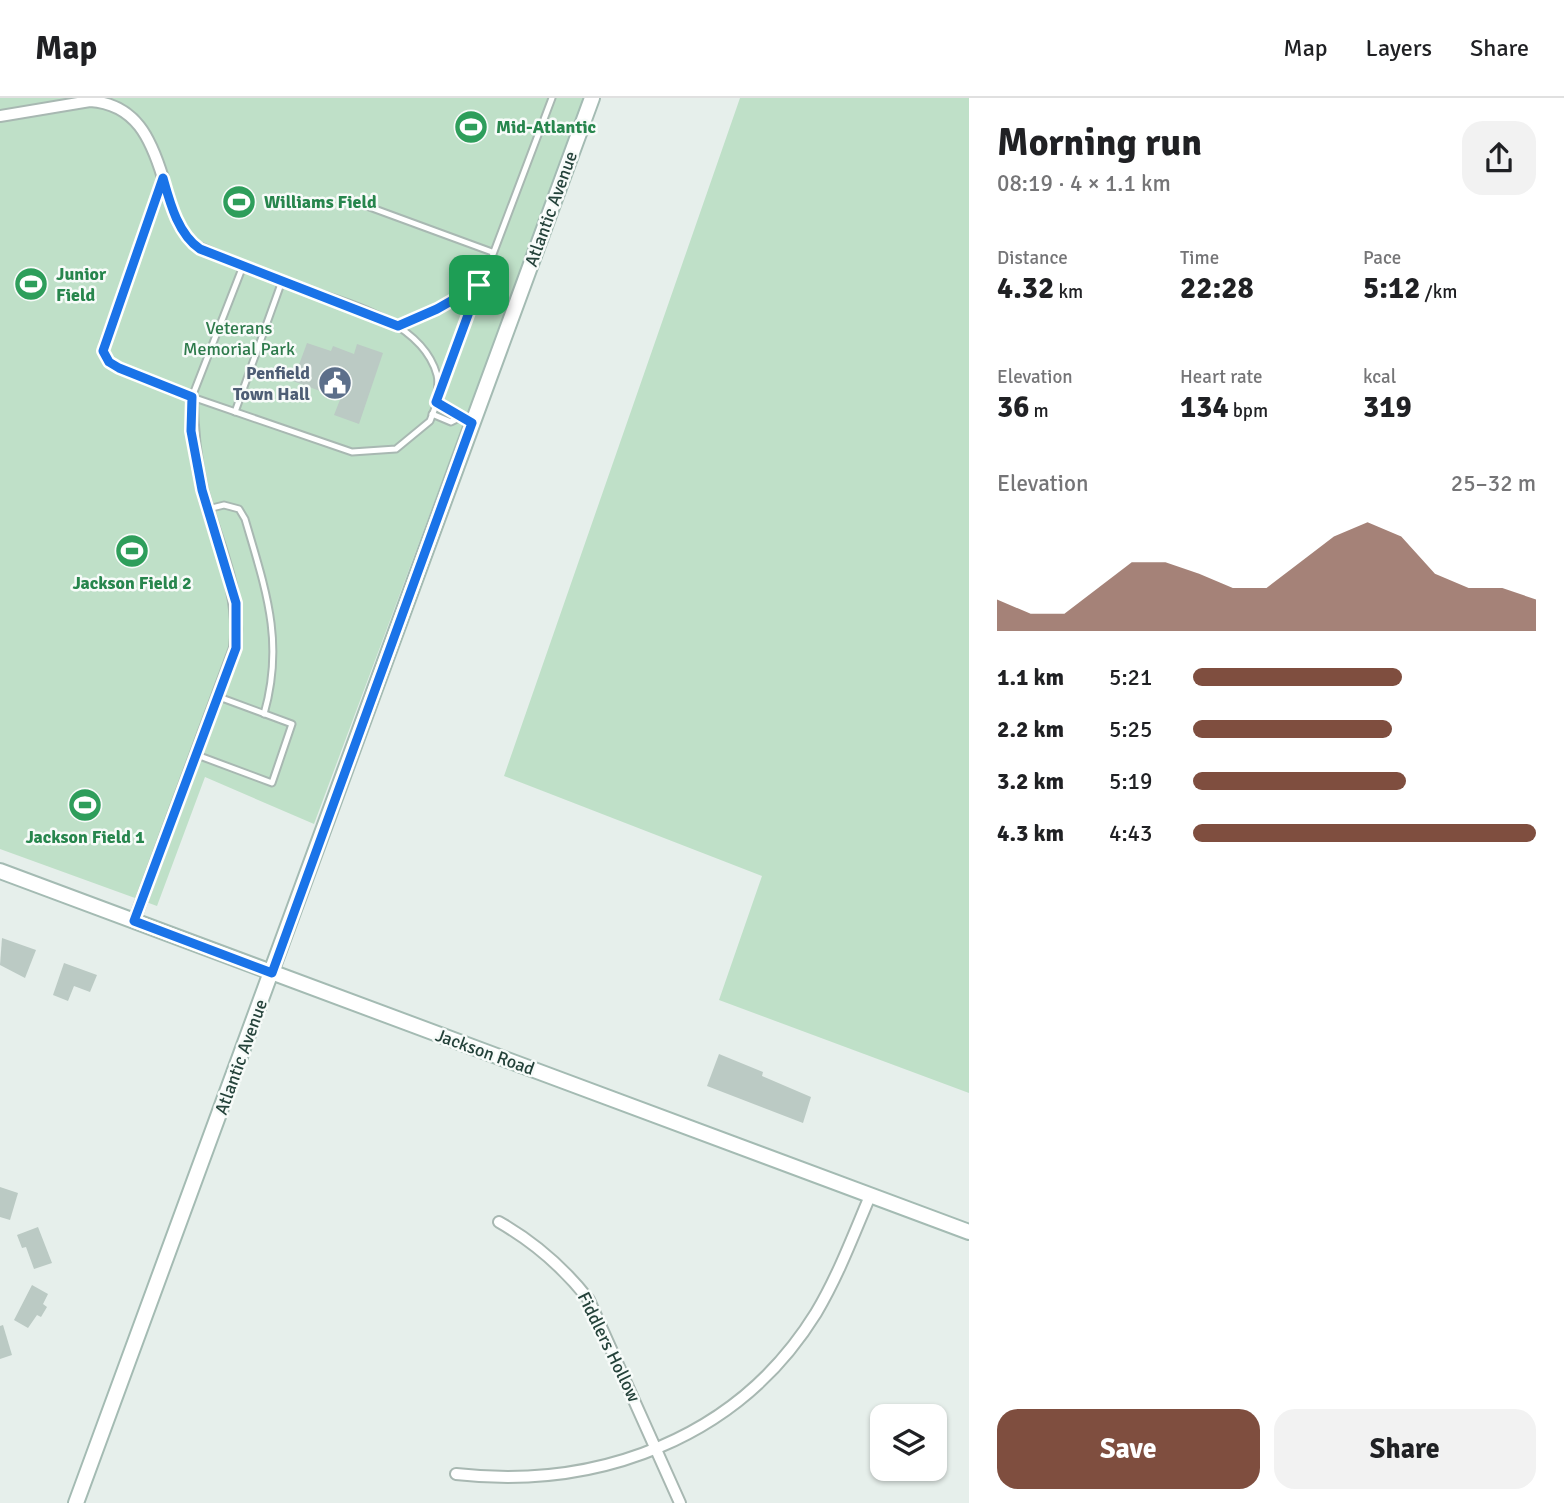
<!DOCTYPE html>
<html lang="en">
<head>
<meta charset="utf-8">
<style>
	:root { --surface:#fff; --page:#f2f2f2; --text:#202124; --muted:#757577; --line:#e0e0e0; --accent:#7f4e3f }
	body { margin:0; font-family:Signika,sans-serif; background:var(--page); color:var(--text); height:100vh; display:flex; flex-direction:column; font-size:26px; white-space:nowrap }
	* { box-sizing:border-box; margin:0 }
	p { font-size:23px; color:var(--muted) }
	.icon { flex:none; width:38px; height:38px; fill:none; stroke:currentColor; stroke-width:2; stroke-linecap:round; stroke-linejoin:round }
	.map { position:relative; flex:1; overflow:hidden }
	.sheet { display:flex; flex-direction:column; background:var(--surface); width:595px }
	.sheet>* { flex:none }
	.buttons { position:absolute; left:870px; top:1306px; display:grid; gap:14px }
	.buttons a { display:grid; place-items:center; width:77px; height:77px; border-radius:14px; background:var(--surface); box-shadow:0 2px 5px #0004; font-size:35px }
	.pin { position:absolute; display:grid; place-items:center; width:60px; height:60px; color:#fff; margin:-30px; border-radius:14px; box-shadow:0 4px 10px #0006 }
	.round { display:grid; place-items:center; flex:none; width:74px; height:74px; border-radius:21px; background:var(--page) }
	.headline { display:flex; align-items:center; justify-content:space-between; height:119px; padding:0 28px }
	h1 { font-size:38px; font-weight:700; line-height:52px }
	.figures { display:grid; grid-template-columns:repeat(3,1fr); gap:10px; height:119px; padding:7px 28px }
	.figures div { display:grid; align-content:center }
	.figures b { font-size:30px; font-weight:700 }
	.figures small { font-size:19px; font-weight:400 }
	.figures p { font-size:19px }
	.chart { height:196px; padding:14px 28px }
	.chart p { display:flex; justify-content:space-between }
	.chart svg { width:100%; height:126px; margin-top:7px; fill:var(--accent); opacity:.7 }
	.action { display:flex; gap:14px; margin-top:auto; padding:14px 28px }
	.action a { flex:1; height:80px; border-radius:21px; background:var(--accent); color:#fff; font-size:28px; font-weight:700; line-height:80px; text-align:center }
	.action a+a { background:var(--page); color:var(--text) }
	ul { padding:0 28px; list-style:none; font-size:23px }
	li { display:grid; grid-template-columns:112px 84px 1fr; align-items:center; height:52px }
	li i { height:18px; border-radius:9px; background:var(--accent) }
	header { display:flex; align-items:center; gap:42px; box-sizing:border-box; height:98px; padding:0 35px; background:var(--surface); border-bottom:2px solid var(--line) }
	header strong { font-size:33px }
	nav { display:flex; gap:38px; margin-inline-start:auto; font-size:24px }
	main { display:flex; flex:1; min-height:0 }
	.map>svg:first-child { display:block }
	.green { fill:#bfe0c8 }
	.building { fill:#bbcac4 }
	.lines { fill:none; stroke-linecap:round; stroke-linejoin:round }
	.lane-casing { stroke:#a8b8b2; stroke-width:9 }
	.street-casing { stroke:#a8b8b2; stroke-width:14 }
	.secondary-casing { stroke:#a4bbb3; stroke-width:18 }
	.lane { stroke:#fff; stroke-width:5 }
	.street { stroke:#fff; stroke-width:10 }
	.secondary { stroke:#fff; stroke-width:14 }
	.route-casing { stroke:#fff; stroke-width:14 }
	.route { stroke:#1a73e8; stroke-width:9 }
	.labels { text-anchor:middle; stroke-width:5; stroke-linejoin:round; paint-order:stroke }
	.leisure-label { font-size:18px; font-weight:bold; fill:#27864d; stroke:#f7fbf9; text-anchor:start }
	.street-label { font-size:18px; fill:#24423a; stroke:#f7fbf9 }
	.park-label { font-size:18px; fill:#2d7a4b; stroke:#f7fbf9 }
	.service-label { font-size:18px; font-weight:bold; fill:#4e5e75; stroke:#f7fbf9; text-anchor:end }
</style>
</head>
<body>
<header>
<strong>Map</strong>
<nav><a>Map</a><a>Layers</a><a>Share</a></nav>
</header>
<main>
<div class="map">
<svg width="969" height="1405" viewBox="0 0 969 1405">
	<rect width="100%" height="100%" fill="#e6efeb"/>
	<g class="green">
		<path d="M0,0H585L314,726L205,679L157,808L0,751Z"/>
		<path d="M740,0H969V995L719,902L762,778L504,678Z"/>
	</g>
	<g class="building">
		<path d="M307,245L331,253L333,248L354,256L357,246L383,255L359,326L334,317L343,294L322,286L320,293L293,283Z"/>
		<path d="M2,840L36,852L25,880L0,867Z"/>
		<path d="M64,865L97,877L90,894L74,888L68,903L53,897Z"/>
		<path d="M719,956L763,974L762,978L811,999L803,1025L707,988Z"/>
		<path d="M0,1089L18,1095L10,1122L0,1119Z"/>
		<path d="M38,1129L52,1165L34,1171L26,1149L22,1150L17,1137Z"/>
		<path d="M32,1187L48,1196L43,1206L47,1209L41,1219L37,1217L28,1230L14,1222Z"/>
		<path d="M3,1227L12,1257L0,1261V1228Z"/>
	</g>
	<g class="lines">
		<g class="lane-casing">
			<g id="lane">
				<path d="M163,80L103,245V253L109,264L192,299L352,354L396,351L430,323L552,0"/>
				<path d="M163,82L171,108L191,144L282,183"/>
				<path d="M353,103L492,154"/>
				<path d="M398,228L437,211L479,187"/>
				<path d="M192,299L243,168"/>
				<path d="M235,314L282,183C332,201 421,218 437,277C439,284 437,296 436,304L473,325"/>
				<path d="M432,316L451,324L459,320"/>
				<path d="M208,411L224,407L239,411L245,421C265,490 285,543 264,616"/>
				<path d="M197,657L272,685L292,626L219,599"/>
			</g>
		</g>
		<g class="street-casing">
			<g id="street">
				<path d="M0,18L90,3C136,6 151,41 163,80"/>
				<path d="M134,823L235,550C242,493 216,445 202,391C195,360 192,331 192,299"/>
				<path d="M499,1124C534,1144 564,1170 589,1202L680,1405"/>
				<path d="M456,1376C598,1392 738,1341 816,1215C838,1178 853,1138 870,1098"/>
			</g>
		</g>
		<g class="secondary-casing">
			<g id="secondary">
				<path d="M0,773L969,1134"/>
				<path d="M76,1405L592,0"/>
			</g>
		</g>
		<use href="#lane" class="lane"/>
		<use href="#street" class="street"/>
		<use href="#secondary" class="secondary"/>
	</g>
	<g class="lines">
		<g class="route-casing">
			<path id="route" d="M163,80C170,105 178,136 200,151L398,228L437,211L479,187L436,304L472,325L272,875L134,823L236,550V505L202,392L191,333L192,299L119,270L109,264L103,253Z"/>
		</g>
		<use href="#route" class="route"/>
	</g>
	<defs>
		<g id="stadium-disc" transform="scale(1.75)"><circle r="9.5" fill="#2e9e5b" stroke="#f7fbf9"/><path d="M0-5a6.5 5 0 1 0 0 10a6.5 5 0 1 0 0-10ZM-3.5-1.8h7v3.6h-7Z" fill="#fff"/></g>
		<g id="civic-disc" transform="scale(1.75)"><circle r="9.5" fill="#5c6f8a" stroke="#f7fbf9"/><path d="M-.6-6.5H3V-4.5H.6V-3L4-1V1h2V6H-6V1h2V-1L-.6-3ZM-1.2 2.5V6h2.4V2.5Z" fill="#fff"/></g>
	</defs>
	<g fill-rule="evenodd">
		<use href="#stadium-disc" x="471" y="29"/>
		<use href="#stadium-disc" x="239" y="104"/>
		<use href="#stadium-disc" x="31" y="186"/>
		<use href="#civic-disc" x="335" y="285"/>
		<use href="#stadium-disc" x="132" y="453"/>
		<use href="#stadium-disc" x="85" y="707"/>
	</g>
	<g class="labels">
		<g class="leisure-label">
			<text x="496" y="35">Mid-Atlantic</text>
			<text x="264" y="110">Williams Field</text>
			<text x="56" y="182">Junior<tspan x="56" dy="21">Field</tspan></text>
			<text x="132" y="491" text-anchor="middle">Jackson Field 2</text>
			<text x="85" y="745" text-anchor="middle">Jackson Field 1</text>
		</g>
		<g class="street-label">
			<text transform="translate(551 111) rotate(-70)" y="6">Atlantic Avenue</text>
			<text transform="translate(485 954) rotate(20)" y="6">Jackson Road</text>
			<text transform="translate(241 959) rotate(-70)" y="6">Atlantic Avenue</text>
			<text transform="translate(609 1249) rotate(64)" y="6">Fiddlers Hollow</text>
		</g>
		<g class="park-label">
			<text x="239" y="236">Veterans<tspan x="239" dy="21">Memorial Park</tspan></text>
		</g>
		<g class="service-label">
			<text x="310" y="281">Penfield<tspan x="310" dy="21">Town Hall</tspan></text>
		</g>
	</g>
</svg>
<div class="buttons">
<a><svg class="icon" aria-label="layers" viewBox="0 0 24 24"><path d="M12 4l9 5-9 5-9-5zM3 14l9 5 9-5"/></svg></a>
</div>
<div class="pin" style="left:479px;top:187px;background:#1e9e55"><svg class="icon" aria-label="arrive" viewBox="0 0 24 24"><path d="M6 21V4h12l-3 4 3 4H6"/></svg></div>
</div>
<section class="sheet">
<div class="headline"><div><h1>Morning run</h1><p>08:19 · 4 × 1.1 km</p></div><a class="round"><svg class="icon" aria-label="share" viewBox="0 0 24 24"><path d="M12 15V3M7 8l5-5 5 5M5 13v7h14v-7"/></svg></a></div>
<div class="figures">
<div><p>Distance</p><b>4.32<small> km</small></b></div>
<div><p>Time</p><b>22:28</b></div>
<div><p>Pace</p><b>5:12<small> /km</small></b></div>
</div>
<div class="figures">
<div><p>Elevation</p><b>36<small> m</small></b></div>
<div><p>Heart rate</p><b>134<small> bpm</small></b></div>
<div><p>kcal</p><b>319</b></div>
</div>
<div class="chart"><p><span>Elevation</span>25–32 m</p>
<svg viewBox="0 0 160 44" preserveAspectRatio="none"><path d="M0 44V33L10 38L20 38L30 29L40 20L50 20L60 24L70 29L80 29L90 20L100 11L110 6L120 11L130 24L140 29L150 29L160 33V44z"/></svg>
</div>
<ul>
<li><b>1.1 km</b>5:21<i style="width:61%"></i></li>
<li><b>2.2 km</b>5:25<i style="width:58%"></i></li>
<li><b>3.2 km</b>5:19<i style="width:62%"></i></li>
<li><b>4.3 km</b>4:43<i style="width:100%"></i></li>
</ul>
<div class="action"><a>Save</a><a>Share</a></div>
</section>
</main>
</body>
</html>
